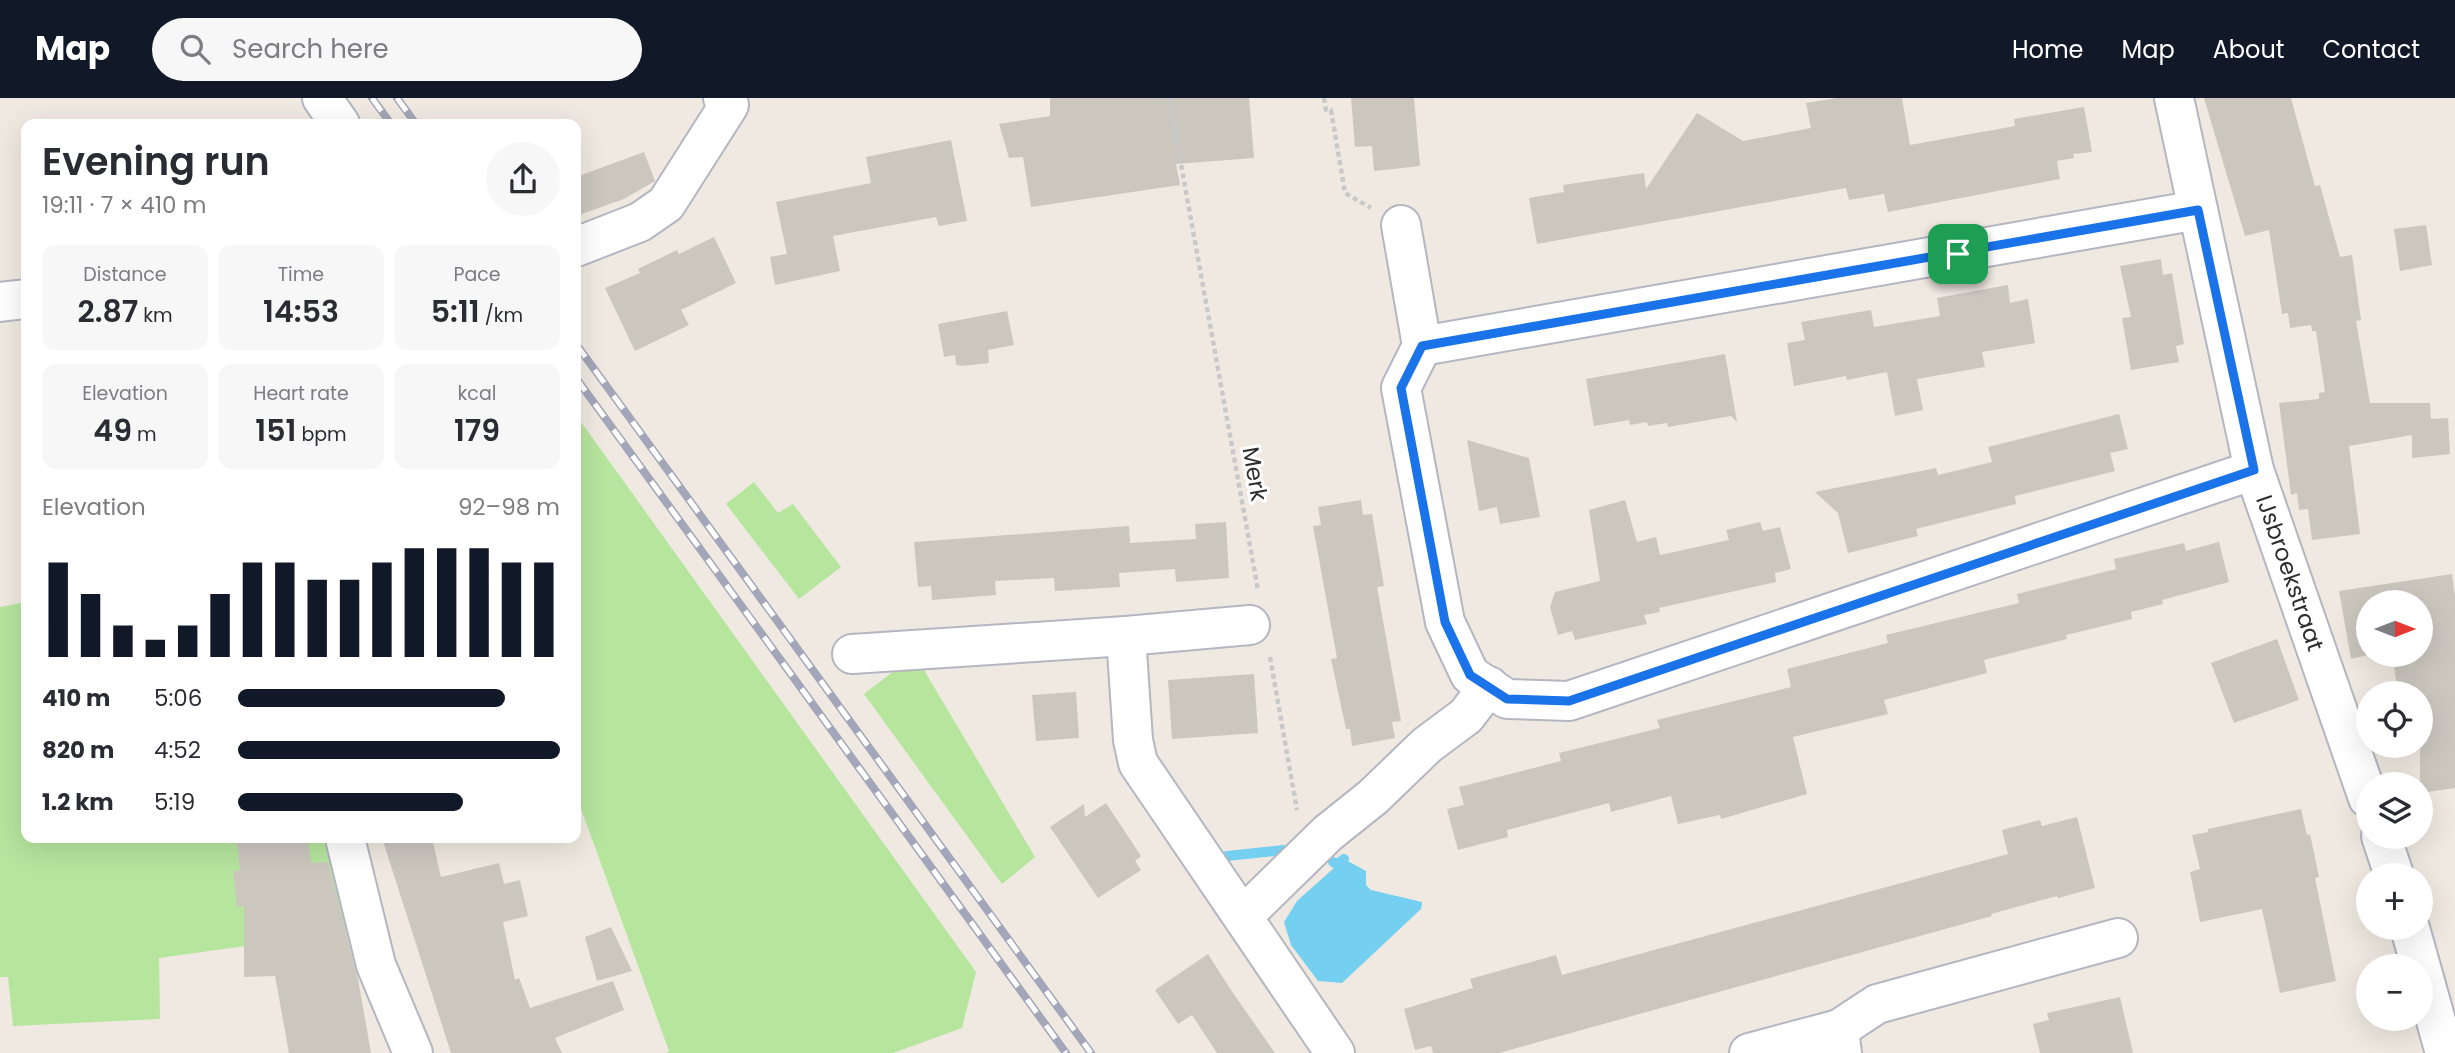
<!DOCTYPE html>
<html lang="en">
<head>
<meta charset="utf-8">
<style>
	:root { --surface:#fff; --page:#f7f7f7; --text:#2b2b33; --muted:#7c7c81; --accent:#111827 }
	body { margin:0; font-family:Poppins,sans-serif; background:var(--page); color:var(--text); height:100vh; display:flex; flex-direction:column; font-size:26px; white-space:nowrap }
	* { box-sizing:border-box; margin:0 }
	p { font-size:23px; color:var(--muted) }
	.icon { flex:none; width:38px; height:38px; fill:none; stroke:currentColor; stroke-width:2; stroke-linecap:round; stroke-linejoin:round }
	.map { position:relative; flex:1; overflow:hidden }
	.panel { position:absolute; left:21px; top:21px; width:560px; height:724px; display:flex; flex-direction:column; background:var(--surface); border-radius:14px; box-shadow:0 7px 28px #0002 }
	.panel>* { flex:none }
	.needle { width:46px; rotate:90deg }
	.fabs { position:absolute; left:2356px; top:492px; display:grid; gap:14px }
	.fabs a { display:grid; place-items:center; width:77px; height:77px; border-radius:50%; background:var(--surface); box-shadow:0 7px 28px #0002; font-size:35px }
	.pin { position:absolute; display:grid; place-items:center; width:60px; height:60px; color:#fff; margin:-30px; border-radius:14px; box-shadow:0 4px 10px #0006 }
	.round { display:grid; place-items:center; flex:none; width:74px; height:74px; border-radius:37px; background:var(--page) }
	.overview { display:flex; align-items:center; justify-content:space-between; height:119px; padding:0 21px }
	h1 { font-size:38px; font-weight:600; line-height:52px }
	.figures { display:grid; grid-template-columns:repeat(3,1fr); gap:10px; height:119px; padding:7px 21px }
	.figures div { display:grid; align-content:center; border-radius:14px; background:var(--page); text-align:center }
	.figures b { font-size:30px; font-weight:600 }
	.figures small { font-size:19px; font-weight:400 }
	.figures p { font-size:19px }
	.chart { height:196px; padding:14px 21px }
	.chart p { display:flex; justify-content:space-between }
	.chart svg { width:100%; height:126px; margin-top:7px; stroke:var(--accent); stroke-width:6 }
	ul { padding:0 21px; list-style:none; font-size:23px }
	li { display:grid; grid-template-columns:112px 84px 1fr; align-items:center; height:52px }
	li i { height:18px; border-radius:9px; background:var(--accent) }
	header { display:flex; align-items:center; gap:42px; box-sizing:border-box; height:98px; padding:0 35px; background:var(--accent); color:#fff }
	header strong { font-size:33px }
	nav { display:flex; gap:38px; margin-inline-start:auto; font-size:24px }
	.search { width:490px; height:63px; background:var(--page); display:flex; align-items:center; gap:18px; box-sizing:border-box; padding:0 24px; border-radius:38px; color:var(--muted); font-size:26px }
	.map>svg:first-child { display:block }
	.green { fill:#b6e59e }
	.water { fill:#75cff0 }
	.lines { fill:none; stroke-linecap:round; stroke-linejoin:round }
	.stream { stroke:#75cff0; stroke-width:10 }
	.building { fill:#cbc7bf }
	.minor-casing { stroke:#b4b7c1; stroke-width:42 }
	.path { stroke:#c9c9c9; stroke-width:4.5; stroke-dasharray:5 3.5; stroke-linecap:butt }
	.minor { stroke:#fff; stroke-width:38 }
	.rail-casing { stroke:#a3a6b8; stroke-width:8 }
	.rail { stroke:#fff; stroke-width:5; stroke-dasharray:16; stroke-linecap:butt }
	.route-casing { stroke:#fff; stroke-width:14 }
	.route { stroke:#1a73e8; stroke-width:9 }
	.labels { text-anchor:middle; stroke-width:6; stroke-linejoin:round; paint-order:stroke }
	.street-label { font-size:23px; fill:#2e2e2e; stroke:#fff }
</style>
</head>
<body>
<header>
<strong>Map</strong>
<div class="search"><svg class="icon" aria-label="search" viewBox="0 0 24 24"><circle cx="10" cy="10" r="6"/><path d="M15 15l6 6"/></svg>Search here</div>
<nav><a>Home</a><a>Map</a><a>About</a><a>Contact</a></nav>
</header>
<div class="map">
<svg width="2455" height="955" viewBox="0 0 2455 955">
	<rect width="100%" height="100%" fill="#efe9e1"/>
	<g class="green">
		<path d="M576,317L976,874L962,930L893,955H666L669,953L576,697Z"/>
		<path d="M754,384L778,415L793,406L841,469L799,501L726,406Z"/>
		<path d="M26,504V740H335L354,833L159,860L160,921L13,928L8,879H0V509Z"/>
		<path d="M915,557L1035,759L1002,786L864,596Z"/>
	</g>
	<path class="water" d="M1344,761L1366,773V787L1371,792L1422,804L1421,811L1342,885L1318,883L1291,847L1284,824L1297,803Z"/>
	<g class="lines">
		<g class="stream">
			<path d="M1227,758L1284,752"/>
			<path d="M1333,764L1337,766L1344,761"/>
		</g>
	</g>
	<g class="building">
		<path d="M1050,0H1249L1254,60L1176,66L1180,87L1031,109L1023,59L1009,60L999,26L1050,18Z"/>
		<path d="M1351,0H1414L1420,68L1374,73L1372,48L1355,49Z"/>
		<path d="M1837,0H1902L1910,47L2015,28L2014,21L2084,9L2092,54L2073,56L2074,60L2057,63L2060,81L1888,114L1884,96L1849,102L1846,90L1537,146L1529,100L1564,94L1563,87L1644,75L1646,91L1697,15L1743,43L1811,30L1806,5Z"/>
		<path d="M2204,0H2291L2315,88L2320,87L2340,159L2352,157L2361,222L2356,223L2370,305H2430L2431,321L2448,320L2450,356L2412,360V337L2349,348L2360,436L2312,442L2308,411L2299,412L2297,395L2291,397L2279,305L2319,301V295L2325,294L2316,233H2312L2311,227L2290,230L2288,215L2282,216L2269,132L2245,138Z"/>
		<path d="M951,42L967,123L939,128L936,119L833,138L840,173L775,187L770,159L787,156L776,104L871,85L866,59Z"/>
		<path d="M644,54L655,83L624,101L576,118V79Z"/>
		<path d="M2426,127L2432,167L2400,173L2394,131Z"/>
		<path d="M714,139L736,185L681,212L689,227L635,253L605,190L640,175L638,171L677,152L679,156Z"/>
		<path d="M2161,161L2163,177L2172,175L2184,246L2176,248L2179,264L2131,272L2122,220L2131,219L2120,168Z"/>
		<path d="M2008,187L2010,205L2028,201L2035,245L1982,254L1985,269L1917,281L1923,312L1895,318L1887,274L1847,282L1846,278L1794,288L1787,245L1805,242L1801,224L1871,212L1874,229L1940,218L1937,200Z"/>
		<path d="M1007,213L1014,247L988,252L989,265L962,268L956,267L955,257L944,259L938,226Z"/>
		<path d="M1725,256L1737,324L1731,318L1668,329L1667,325L1648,328L1647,324L1630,327L1629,322L1594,328L1586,281Z"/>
		<path d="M2119,316L2128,351L2110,355L2115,373L2015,398L2016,406L1916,431L1918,438L1848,455L1838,415L1815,394L1936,370L1938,377L1992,364L1988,349Z"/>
		<path d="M1467,342L1529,360L1540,419L1500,426L1497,409L1479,413Z"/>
		<path d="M1361,402L1363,417L1372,416L1384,488L1377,489L1401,623L1392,624L1395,640L1352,648L1350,631H1346L1331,561L1337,560L1313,428L1321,427L1318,409Z"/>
		<path d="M1625,402L1637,444L1656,439L1660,457L1729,442L1726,432L1760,424L1763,433L1780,429L1791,471L1775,475L1776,484L1659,510L1660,514L1644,517L1647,526L1575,542L1572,533L1558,537L1550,509L1555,494L1600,483L1589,412Z"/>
		<path d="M1226,424L1229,480L1176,484L1175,471L1119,475L1120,489L1055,493L1054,480L995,483L996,497L932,502L931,488L918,489L914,444L1129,428L1130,445L1196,441L1195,426Z"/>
		<path d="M2219,444L2229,484L2162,502L2163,506L2131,514L2132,521L2066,537L2067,541L1984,562L1987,575L1884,602L1888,616L1793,639L1807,696L1721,721L1720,717L1678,726L1671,698L1611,714L1609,705L1507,732L1508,739L1458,752L1447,711L1464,707L1459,689L1561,663L1559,655L1660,630L1657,622L1791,589L1787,571L1888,545L1886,537L2019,505L2017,496L2116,471L2114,461L2184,445L2186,453Z"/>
		<path d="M2452,476L2455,498V690L2420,695V595H2398L2392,556H2420V504H2368V556H2371L2351,561L2339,493Z"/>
		<path d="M2277,541L2299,602L2234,625L2211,565Z"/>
		<path d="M1254,576L1258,635L1172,641L1168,582Z"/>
		<path d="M1076,594L1079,640L1036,643L1032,597Z"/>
		<path d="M1106,705L1141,758L1135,763L1141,772L1098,800L1050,729L1084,706L1085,719Z"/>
		<path d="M2301,711L2307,737L2310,736L2319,779L2315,780L2336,883L2280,895L2262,811L2200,824L2190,774L2200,771L2192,737L2208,734V731Z"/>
		<path d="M2077,719L2095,790L2058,800L2057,798L1991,816L1992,818L1499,955H1433L1431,948L1415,952L1404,911L1473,890L1470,881L1556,857L1562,877L2008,756L2002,732L2040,722L2042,728Z"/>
		<path d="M236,740H308L311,765L328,764L358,881L371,955H289L275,878L244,879V808L237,809L233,773L240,772Z"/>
		<path d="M382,740H432L441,779L499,765L504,786L520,782L528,818L503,824L515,882L519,880L530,910L613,883L624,912L555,940L562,955H451Z"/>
		<path d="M611,829L632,873L597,883L585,839Z"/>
		<path d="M1208,856L1231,892L1275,955H1217L1192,917L1178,926L1155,892Z"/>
		<path d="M2120,899L2133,955H2040L2033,926L2049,922L2047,915Z"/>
	</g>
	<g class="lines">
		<g class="minor-casing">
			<g id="minor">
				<path d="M322,0L340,26"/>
				<path d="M2174,0L2254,372L2368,700"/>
				<path d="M2198,112L1422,248L1401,290L1445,524L1470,577L1507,601L1569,603L2254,372"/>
				<path d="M1401,127L1422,248"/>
				<path d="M576,149L640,124L666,106L729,7L723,0"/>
				<path d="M0,204L26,201"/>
				<path d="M1250,527L1126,538L1133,642L1138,665L1335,955"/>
				<path d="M852,556L1126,538"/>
				<path d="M2381,738L2394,777"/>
				<path d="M345,740L376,867L413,955"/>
				<path d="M1244,817L1328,735L1373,699L1427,647L1466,618L1489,588"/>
				<path d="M2410,830L2445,955"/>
				<path d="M1749,955L1839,931"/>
				<path d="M1842,955L1839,931L1877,906L2118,840"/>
			</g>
		</g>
		<g class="path">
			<path d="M1169,0L1258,492"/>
			<path d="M1324,0L1326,12H1331L1345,95L1371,110"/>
			<path d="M1270,559L1297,712"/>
		</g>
		<use href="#minor" class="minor"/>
		<g class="rail-casing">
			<g id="rail">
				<path d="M372,0L391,26"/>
				<path d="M397,0L416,26"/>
				<path d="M576,246L1091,955"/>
				<path d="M576,280L1066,955"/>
			</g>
		</g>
		<use href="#rail" class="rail"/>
	</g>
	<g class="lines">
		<g class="route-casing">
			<path id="route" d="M2198,112L2254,372L1569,603L1507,601L1470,577L1445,524L1401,290L1422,248Z"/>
		</g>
		<use href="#route" class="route"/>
	</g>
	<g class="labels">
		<g class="street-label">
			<text transform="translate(1255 376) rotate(80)" y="8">Merk</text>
			<text transform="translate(2290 475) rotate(71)" y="8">IJsbroekstraat</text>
		</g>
	</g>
</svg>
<div class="fabs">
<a><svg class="needle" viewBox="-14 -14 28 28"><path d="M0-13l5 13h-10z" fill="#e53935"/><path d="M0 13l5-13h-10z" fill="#7c7c81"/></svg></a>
<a><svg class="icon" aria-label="locate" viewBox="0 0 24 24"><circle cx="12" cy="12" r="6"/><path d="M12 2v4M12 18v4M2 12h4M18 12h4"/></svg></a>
<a><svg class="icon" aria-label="layers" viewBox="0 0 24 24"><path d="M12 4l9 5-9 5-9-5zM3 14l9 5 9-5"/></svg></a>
<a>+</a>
<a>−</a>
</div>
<div class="pin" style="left:1958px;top:156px;background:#1e9e55"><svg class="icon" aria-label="arrive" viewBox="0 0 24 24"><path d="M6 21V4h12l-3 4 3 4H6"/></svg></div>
<section class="panel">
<div class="overview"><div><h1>Evening run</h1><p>19:11 · 7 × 410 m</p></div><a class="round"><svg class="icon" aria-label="share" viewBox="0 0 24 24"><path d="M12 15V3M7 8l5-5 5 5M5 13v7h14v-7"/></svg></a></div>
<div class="figures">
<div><p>Distance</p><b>2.87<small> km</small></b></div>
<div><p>Time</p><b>14:53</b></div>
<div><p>Pace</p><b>5:11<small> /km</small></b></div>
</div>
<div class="figures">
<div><p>Elevation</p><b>49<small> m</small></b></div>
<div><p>Heart rate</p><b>151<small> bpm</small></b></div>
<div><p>kcal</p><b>179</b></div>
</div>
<div class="chart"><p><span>Elevation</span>92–98 m</p>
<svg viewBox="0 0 160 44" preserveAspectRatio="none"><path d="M5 44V11M15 44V22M25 44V33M35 44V38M45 44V33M55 44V22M65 44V11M75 44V11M85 44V17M95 44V17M105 44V11M115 44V6M125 44V6M135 44V6M145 44V11M155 44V11"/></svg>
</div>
<ul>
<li><b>410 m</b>5:06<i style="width:83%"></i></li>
<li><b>820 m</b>4:52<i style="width:100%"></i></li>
<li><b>1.2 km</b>5:19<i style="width:70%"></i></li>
</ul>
</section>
</div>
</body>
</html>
